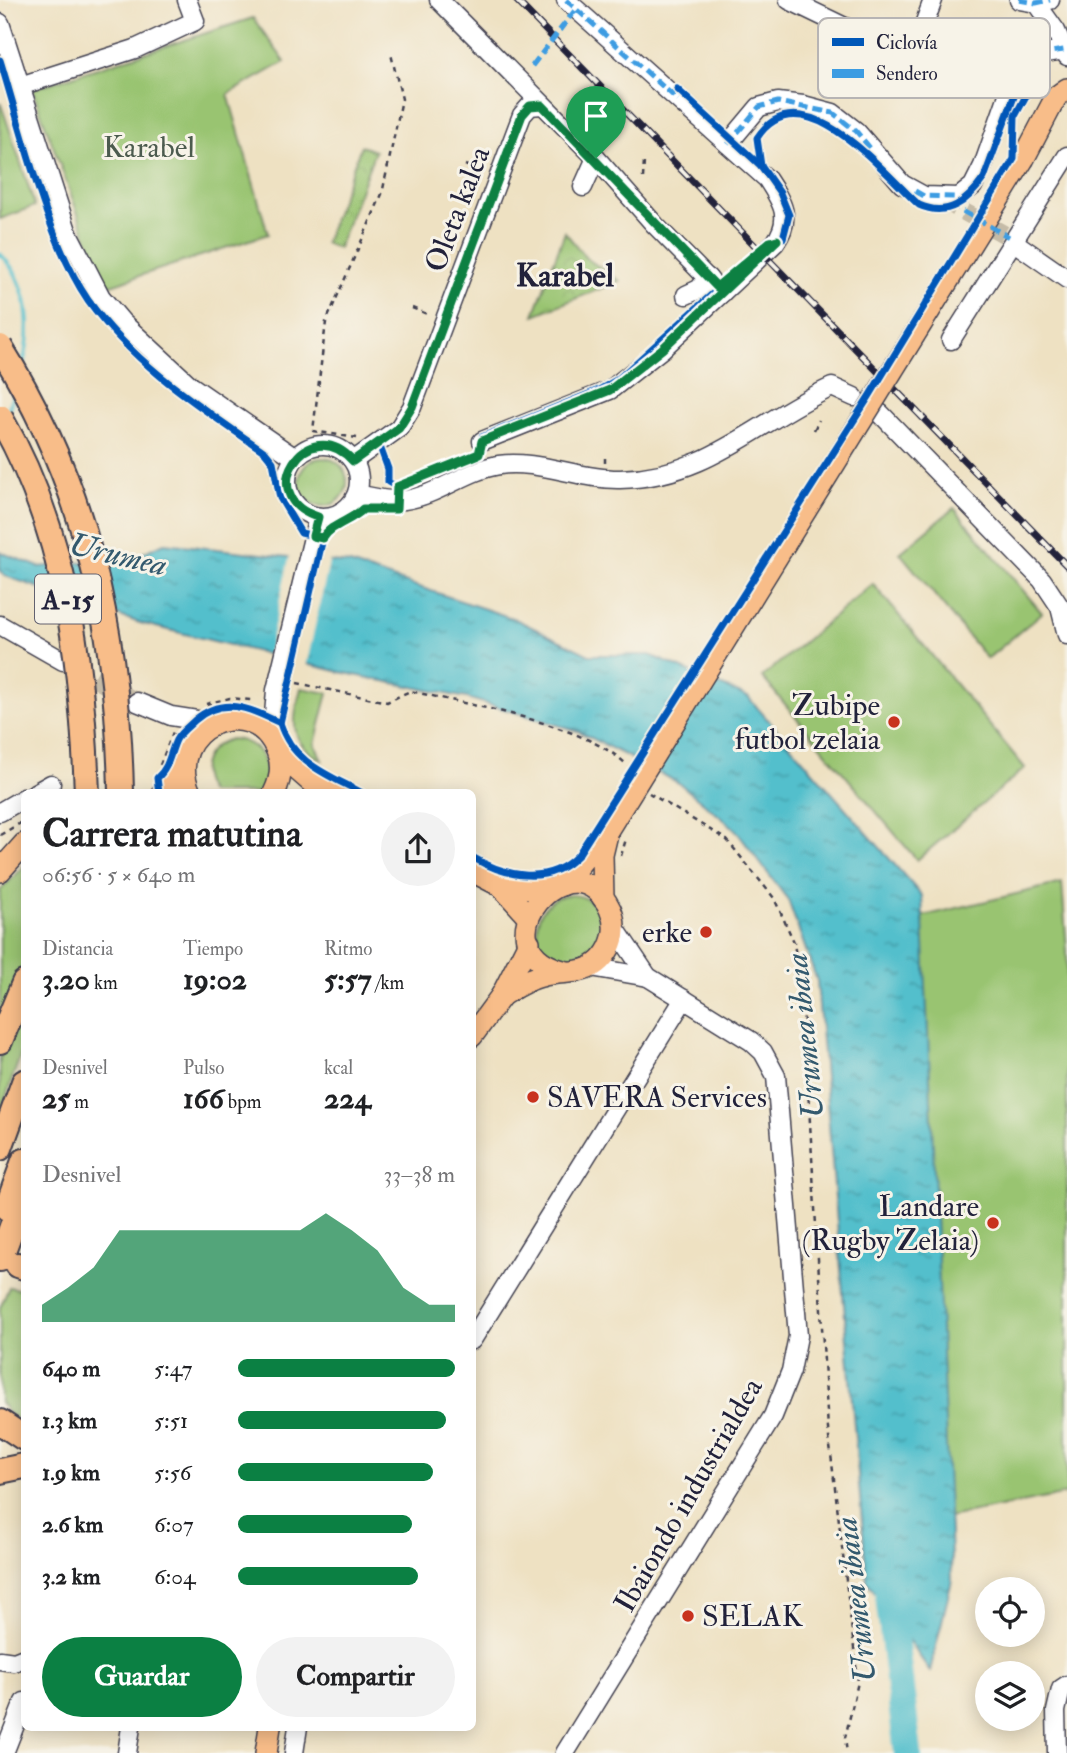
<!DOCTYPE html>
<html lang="es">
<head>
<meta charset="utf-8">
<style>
	:root { --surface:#fff; --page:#f2f2f2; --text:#202124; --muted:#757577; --accent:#0b8043 }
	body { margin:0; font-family:"IM FELL Double Pica",serif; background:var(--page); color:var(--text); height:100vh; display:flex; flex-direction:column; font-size:26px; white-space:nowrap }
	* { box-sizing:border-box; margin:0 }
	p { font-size:23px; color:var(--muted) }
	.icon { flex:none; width:38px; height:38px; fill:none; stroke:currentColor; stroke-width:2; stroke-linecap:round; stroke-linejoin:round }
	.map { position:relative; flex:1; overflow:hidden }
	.side { position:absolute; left:21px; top:789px; width:455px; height:942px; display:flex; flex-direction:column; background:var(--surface); border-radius:10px; box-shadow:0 4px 18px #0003 }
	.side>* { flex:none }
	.fabs { position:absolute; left:975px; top:1577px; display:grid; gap:14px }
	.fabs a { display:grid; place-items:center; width:70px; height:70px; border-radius:50%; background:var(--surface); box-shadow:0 4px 18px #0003; font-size:35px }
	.pin { position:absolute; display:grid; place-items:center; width:60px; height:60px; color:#fff; margin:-72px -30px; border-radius:50% 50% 50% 0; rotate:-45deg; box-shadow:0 0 7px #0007 }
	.pin .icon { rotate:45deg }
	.round { display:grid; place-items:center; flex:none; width:74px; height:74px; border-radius:37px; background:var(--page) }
	.overview { display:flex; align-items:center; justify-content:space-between; height:119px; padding:0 21px }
	h1 { font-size:38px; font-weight:700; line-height:52px }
	.figures { display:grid; grid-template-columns:repeat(3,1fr); gap:10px; height:119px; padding:7px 21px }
	.figures div { display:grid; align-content:center }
	.figures b { font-size:30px; font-weight:700 }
	.figures small { font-size:19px; font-weight:400 }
	.figures p { font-size:19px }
	.chart { height:196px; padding:14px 21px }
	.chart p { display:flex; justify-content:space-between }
	.chart svg { width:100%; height:126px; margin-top:7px; fill:var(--accent); opacity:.7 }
	.primary-button { display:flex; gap:14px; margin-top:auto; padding:14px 21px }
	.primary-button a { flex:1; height:80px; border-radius:42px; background:var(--accent); color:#fff; font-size:28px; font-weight:700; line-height:80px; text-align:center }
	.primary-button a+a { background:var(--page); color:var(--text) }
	ul { padding:0 21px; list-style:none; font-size:23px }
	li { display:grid; grid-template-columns:112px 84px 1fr; align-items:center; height:52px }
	li i { height:18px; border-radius:9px; background:var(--accent) }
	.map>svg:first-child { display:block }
	.green { fill:#99c471; stroke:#5e7356; stroke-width:2 }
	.park { fill:url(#park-crowns); stroke:#5e7356; stroke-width:2 }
	.water { fill:url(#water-ripples); stroke:#3a7084; stroke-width:2 }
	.pier { fill:#eee1c2 }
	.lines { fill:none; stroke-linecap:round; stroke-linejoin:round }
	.stream { stroke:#52bfcc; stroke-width:4.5 }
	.river { stroke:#52bfcc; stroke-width:28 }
	.minor-tunnel { stroke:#c5bba7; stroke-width:18; stroke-dasharray:18 9; stroke-linecap:butt }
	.minor-casing { stroke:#413f4f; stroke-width:21 }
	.major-casing { stroke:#413f4f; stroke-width:24 }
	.highway-casing { stroke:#413f4f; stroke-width:28 }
	.path { stroke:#413f4f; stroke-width:2.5; stroke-dasharray:5 5; stroke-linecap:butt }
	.minor { stroke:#fff; stroke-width:18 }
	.major { stroke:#f8bd89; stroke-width:21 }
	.highway { stroke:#f8bd89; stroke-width:24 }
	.rail-casing { stroke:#22223b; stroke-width:7 }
	.rail { stroke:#f7f3e8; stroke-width:4.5; stroke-dasharray:13; stroke-linecap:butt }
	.major-bridge-casing { stroke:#413f4f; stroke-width:24; stroke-linecap:butt }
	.highway-bridge-casing { stroke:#413f4f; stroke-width:28; stroke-linecap:butt }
	.major-bridge { stroke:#f8bd89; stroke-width:21 }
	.highway-bridge { stroke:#f8bd89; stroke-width:24 }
	.quiet { stroke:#3c9ce2; stroke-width:5; stroke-dasharray:10 5; stroke-linecap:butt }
	.cycleway-casing { stroke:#f7f3e8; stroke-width:11 }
	.cycleway { stroke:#0057b8; stroke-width:7 }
	.route-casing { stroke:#fff; stroke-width:14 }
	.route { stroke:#0b8043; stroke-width:9 }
	.poi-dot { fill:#c8321e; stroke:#f7f3e8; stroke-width:2.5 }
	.labels { text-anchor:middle; stroke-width:6; stroke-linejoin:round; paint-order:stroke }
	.shield { fill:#f7f3e8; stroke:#62616f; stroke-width:2 }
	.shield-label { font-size:28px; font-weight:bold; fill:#22223b }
	.park-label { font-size:30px; fill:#4c5b4e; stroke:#f7f3e8 }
	.street-label { font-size:30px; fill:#22223b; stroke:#f7f3e8 }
	.poi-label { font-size:30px; fill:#22223b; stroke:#f7f3e8; text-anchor:end }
	.neighbourhood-label { font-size:32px; font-weight:bold; fill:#22223b; stroke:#f7f3e8 }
	.water-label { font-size:32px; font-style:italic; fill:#33596e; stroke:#f7f3e8 }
	.key { fill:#f7f3e8; stroke:#b7b4b4; stroke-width:2 }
	.key-label { font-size:19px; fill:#22223b }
</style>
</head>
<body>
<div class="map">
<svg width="1067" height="1753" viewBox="0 0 1067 1753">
	<defs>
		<pattern id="park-crowns" width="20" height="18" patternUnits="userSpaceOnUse" patternTransform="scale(1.75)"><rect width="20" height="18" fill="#99c471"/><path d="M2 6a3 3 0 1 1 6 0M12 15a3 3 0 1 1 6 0" fill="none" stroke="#84a863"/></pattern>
		<pattern id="water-ripples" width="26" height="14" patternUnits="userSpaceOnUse" patternTransform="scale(1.75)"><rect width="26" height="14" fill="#52bfcc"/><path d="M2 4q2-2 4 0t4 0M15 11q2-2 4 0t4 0" fill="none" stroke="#449ba7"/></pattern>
	</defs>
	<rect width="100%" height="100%" fill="#f7f3e8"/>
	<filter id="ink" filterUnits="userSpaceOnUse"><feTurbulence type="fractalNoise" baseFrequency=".0143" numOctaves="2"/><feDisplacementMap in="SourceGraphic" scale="14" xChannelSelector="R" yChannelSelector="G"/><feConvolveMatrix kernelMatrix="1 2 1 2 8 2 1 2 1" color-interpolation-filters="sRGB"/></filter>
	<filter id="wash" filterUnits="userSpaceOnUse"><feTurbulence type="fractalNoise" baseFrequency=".00686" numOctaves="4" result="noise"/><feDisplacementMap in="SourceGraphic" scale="28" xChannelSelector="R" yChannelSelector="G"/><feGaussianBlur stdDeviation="1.57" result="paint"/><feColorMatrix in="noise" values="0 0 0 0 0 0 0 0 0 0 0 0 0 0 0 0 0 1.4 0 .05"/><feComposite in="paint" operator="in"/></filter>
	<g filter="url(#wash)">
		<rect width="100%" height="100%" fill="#eee1c2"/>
		<g class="green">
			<path d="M253,18L285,62L228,94L268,234L105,287L32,89Z"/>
			<path d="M0,101L35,206L0,219Z"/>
			<circle cx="323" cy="482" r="24"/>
			<path d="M954,508L1042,613L987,659L900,553Z"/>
			<path d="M873,584L1025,768L917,860L762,677Z"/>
			<path d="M301,688L328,693L315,744L322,760C287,743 293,719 301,688Z"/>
			<path d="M231,739C260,740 277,768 258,793H210C194,770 205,746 231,739Z"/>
			<path d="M24,866V963L0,1018V891Z"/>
			<path d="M1062,883L1067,951V1494L943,1518L894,923Z"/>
			<circle cx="571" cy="929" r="34"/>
			<path d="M24,1005V1045L0,1113V1058Z"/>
			<path d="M9,1287L24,1290V1424L9,1414L0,1402V1308Z"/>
		</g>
		<g class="park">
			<path d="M361,146L375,151L338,249L325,243Z"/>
			<path d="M565,232L586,258L620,281L534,315Z"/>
		</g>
		<path class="water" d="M164,543L350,564L515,619L589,655H650L748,697L922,896L952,1580L930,1671L867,1581L817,981L788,900L734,828L679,783L578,731L467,698L340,672L140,623L5,576L0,570V552L39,567L134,557Z"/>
		<path class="pier" d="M290,554L330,558L306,667L267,658Z"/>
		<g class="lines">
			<g class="stream">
				<path d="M0,254C30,283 33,330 22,368"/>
				<path d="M7,414L15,389"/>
			</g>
			<path class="river" d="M887,1579L908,1753"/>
		</g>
	</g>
	<g filter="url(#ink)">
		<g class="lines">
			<g class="minor-tunnel">
				<path d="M941,199L1009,237"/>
				<path d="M70,665L137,702"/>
			</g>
			<g class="minor-casing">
				<g id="minor">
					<path d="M439,0L596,158L655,225L722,293"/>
					<path d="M789,0L851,30L900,46L918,41L933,0"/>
					<path d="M1019,0L1036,3L1050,0"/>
					<path d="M1036,3L1056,31L1067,56"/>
					<path d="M0,23L67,231L101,297L122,322L191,386L295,458"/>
					<path d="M20,86L135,49L195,21L187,0"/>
					<path d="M728,144L759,107L778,102L803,105L833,113L856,131L902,184L924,196L959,197L973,186L983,166L1019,64L1034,55L1064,50"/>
					<path d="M583,187L596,158"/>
					<path d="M1014,242L1067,279"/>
					<path d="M686,295L699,289L708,278"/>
					<path d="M951,340L1067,156"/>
					<path d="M880,413L1042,580L1060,607L1067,635"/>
					<path d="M482,441L610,390L662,349L775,243C793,218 782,202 767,179L566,0"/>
					<circle cx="323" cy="481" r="36"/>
					<path d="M353,461L399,428L412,407L522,115L530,106L542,105"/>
					<path d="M357,494C372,497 389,502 404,500C437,496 466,470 499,465C536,459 582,480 620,479C709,477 757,421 832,387L854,397"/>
					<path d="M0,625L63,661"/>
					<path d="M137,702L171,716L216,723"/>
					<path d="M272,740L276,690L318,517"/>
					<path d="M35,793L51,784"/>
					<path d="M0,812L24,798"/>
					<path d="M591,967L648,977"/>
					<path d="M472,1340L684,999"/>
					<path d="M0,1660L14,1662L24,1658"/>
					<path d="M4,1753L24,1702"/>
					<path d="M127,1753L131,1727"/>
					<path d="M294,1753L298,1727"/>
					<path d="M565,1753L773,1416L791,1371L798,1336L776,1076L763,1052L751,1041L648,977L615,928"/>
					<path d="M1057,1753L1056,1711L1061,1689L1067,1685"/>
				</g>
			</g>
			<g class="major-casing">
				<g id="major">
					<path d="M1024,158L1056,97L1067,89"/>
					<path d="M279,754L310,781L340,793"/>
					<path d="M162,793L184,766"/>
					<path d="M190,793C161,728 253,689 277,751C283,765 281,779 274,793"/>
					<path d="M0,871L24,844"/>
					<path d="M472,871L501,886L528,916"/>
					<path d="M562,885L607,831"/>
					<path d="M501,886L551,889"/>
					<path d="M603,898L602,855L607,834"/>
					<path d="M502,995C514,988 528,979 541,976C553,972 566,973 578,971C606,967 622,935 610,909C573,830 469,949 567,972"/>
					<path d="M472,1036L502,995L529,942"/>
					<path d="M266,1753L270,1727"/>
				</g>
			</g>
			<g class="highway-casing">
				<g id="highway">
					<path d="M0,1041L24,983"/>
					<path d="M0,1148L24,1082"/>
					<path d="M7,1208L24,1161"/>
					<path d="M0,1259L24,1194"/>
					<path d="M18,1265L24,1267"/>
					<path d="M0,1422L24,1438"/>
					<path d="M0,1471L24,1466"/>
				</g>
			</g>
			<g class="path">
				<path d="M465,165L479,171"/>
				<path d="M643,178L644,161"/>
				<path d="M412,308L427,314"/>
				<path d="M814,430L819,420"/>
				<path d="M357,438L313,431L326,322L382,194L402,99L391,54"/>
				<path d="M605,463V453"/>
				<path d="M297,683L387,702L410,691L428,695C483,708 585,725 626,764"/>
				<path d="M206,704L230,698L251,700"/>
				<path d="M160,765L173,732"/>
				<path d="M649,793L727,840L774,898L794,942L804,1021L828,1429L858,1682L845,1738L847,1753"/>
				<path d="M0,835L24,821"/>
				<path d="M621,856L626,839"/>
			</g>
			<use href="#minor" class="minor"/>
			<use href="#major" class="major"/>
			<use href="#highway" class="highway"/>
			<g class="rail-casing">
				<path id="rail" d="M516,0L1067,566"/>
			</g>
			<use href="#rail" class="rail"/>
			<g class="major-bridge-casing">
				<path id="major-bridge" d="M607,831L1024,158"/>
			</g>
			<g class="highway-bridge-casing">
				<g id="highway-bridge">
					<path d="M0,347C87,486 118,631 121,793"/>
					<path d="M0,417C67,534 82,661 87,793"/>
				</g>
			</g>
			<use href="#major-bridge" class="major-bridge"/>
			<use href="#highway-bridge" class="highway-bridge"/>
			<g class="quiet">
				<path d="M566,0L678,100"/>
				<path d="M1019,0L1036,3L1050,0"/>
				<path d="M532,66L576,9"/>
				<path d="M1016,72C1024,53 1045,53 1064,50"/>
				<path d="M728,144L759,107L778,102L833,113L856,131L870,148"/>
				<path d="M915,191L924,196L955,197"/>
				<path d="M950,204L1009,237"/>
				<path d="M708,278L722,293"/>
			</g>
			<g class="cycleway-casing">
				<g id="cycleway">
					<path d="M0,60C22,131 47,240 88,300C134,365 202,408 265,452L273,462L280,498L301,533L323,538"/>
					<path d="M379,444L388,469V482L397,487L479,454L482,437L599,390L618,379L770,242L783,238L789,215L780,193L761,166L677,89"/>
					<path d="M159,793L157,778C169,768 170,753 176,740C180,732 189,726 195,720C224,695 250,709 280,723"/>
					<path d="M362,793C329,775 292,763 280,723L323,538C331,524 351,521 363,509H396L397,487"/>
					<path d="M472,857C506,877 549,886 578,855L870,395L1014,159L1015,116L1034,81L1032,73L1026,71L1022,75L984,178C968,201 948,218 919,205C885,174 801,70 757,138L761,166"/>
				</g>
			</g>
			<use href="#cycleway" class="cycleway"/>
		</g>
	</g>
	<g class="lines" filter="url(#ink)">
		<g class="route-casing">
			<path id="route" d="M542,105L717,287L770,242L777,240L662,349L610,390L482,441L479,454L397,487L396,509H363C351,521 331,524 323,538L313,536L318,517C252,498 307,410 353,461L399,428L412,407L522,115L530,106Z"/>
		</g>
		<use href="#route" class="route"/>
	</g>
	<g class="poi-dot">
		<circle cx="894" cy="722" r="7"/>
		<circle cx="706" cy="932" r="7"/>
		<circle cx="533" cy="1097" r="7"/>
		<circle cx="993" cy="1223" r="7"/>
		<circle cx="688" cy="1616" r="7"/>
	</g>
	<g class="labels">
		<rect class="shield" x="35" y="574.5" width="66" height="49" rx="5"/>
		<g class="shield-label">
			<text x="68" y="609">A-15</text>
		</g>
		<g class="park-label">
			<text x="149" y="157">Karabel</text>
		</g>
		<g class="street-label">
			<text transform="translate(457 209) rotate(-69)" y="10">Oleta kalea</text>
			<text transform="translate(688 1495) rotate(-60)" y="10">Ibaiondo industrialdea</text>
		</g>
		<g class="poi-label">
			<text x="880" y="715">Zubipe<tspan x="880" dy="34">futbol zelaia</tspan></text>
			<text x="692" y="942">erke</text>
			<text x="547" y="1107" text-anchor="start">SAVERA Services</text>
			<text x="979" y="1216">Landare<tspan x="979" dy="34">(Rugby Zelaia)</tspan></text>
			<text x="702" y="1626" text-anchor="start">SELAK</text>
		</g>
		<g class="neighbourhood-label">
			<text x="565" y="286">Karabel</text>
		</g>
		<g class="water-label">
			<text transform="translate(118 554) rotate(13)" y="11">Urumea</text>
			<text transform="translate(804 1036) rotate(-96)" y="11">Urumea ibaia</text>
			<text transform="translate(855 1600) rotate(-97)" y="11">Urumea ibaia</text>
		</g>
	</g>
	<rect x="818" y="18" width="232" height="80" rx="10" class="key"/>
	<rect x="832" y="38" width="32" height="8" fill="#0057b8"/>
	<rect x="832" y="69" width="32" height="9" fill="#3c9ce2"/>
	<g class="key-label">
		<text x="876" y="49">Ciclovía</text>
		<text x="876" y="80">Sendero</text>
	</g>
</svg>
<div class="fabs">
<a><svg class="icon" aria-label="locate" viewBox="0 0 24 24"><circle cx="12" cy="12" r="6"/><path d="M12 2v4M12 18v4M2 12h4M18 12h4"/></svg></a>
<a><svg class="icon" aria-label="layers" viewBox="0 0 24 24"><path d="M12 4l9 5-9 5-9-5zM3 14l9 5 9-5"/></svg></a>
</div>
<div class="pin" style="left:596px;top:158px;background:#1e9e55"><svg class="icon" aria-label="arrive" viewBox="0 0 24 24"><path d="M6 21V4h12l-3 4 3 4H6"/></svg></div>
<section class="side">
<div class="overview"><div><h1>Carrera matutina</h1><p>06:56 · 5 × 640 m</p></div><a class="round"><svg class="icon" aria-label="share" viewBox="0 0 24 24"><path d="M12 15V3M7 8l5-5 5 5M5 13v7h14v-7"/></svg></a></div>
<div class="figures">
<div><p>Distancia</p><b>3.20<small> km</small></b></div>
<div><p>Tiempo</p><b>19:02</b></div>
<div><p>Ritmo</p><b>5:57<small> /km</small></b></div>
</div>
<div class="figures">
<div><p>Desnivel</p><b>25<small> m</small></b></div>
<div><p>Pulso</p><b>166<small> bpm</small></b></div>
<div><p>kcal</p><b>224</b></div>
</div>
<div class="chart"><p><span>Desnivel</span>33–38 m</p>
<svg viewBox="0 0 160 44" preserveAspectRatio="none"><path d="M0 44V38L10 32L20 25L30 12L40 12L50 12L60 12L70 12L80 12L90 12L100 12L110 6L120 12L130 19L140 32L150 38L160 38V44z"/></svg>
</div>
<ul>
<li><b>640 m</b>5:47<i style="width:100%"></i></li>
<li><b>1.3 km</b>5:51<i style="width:96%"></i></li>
<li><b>1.9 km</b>5:56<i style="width:90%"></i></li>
<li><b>2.6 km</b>6:07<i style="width:80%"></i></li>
<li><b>3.2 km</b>6:04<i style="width:83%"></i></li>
</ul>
<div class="primary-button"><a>Guardar</a><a>Compartir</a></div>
</section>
</div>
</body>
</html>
